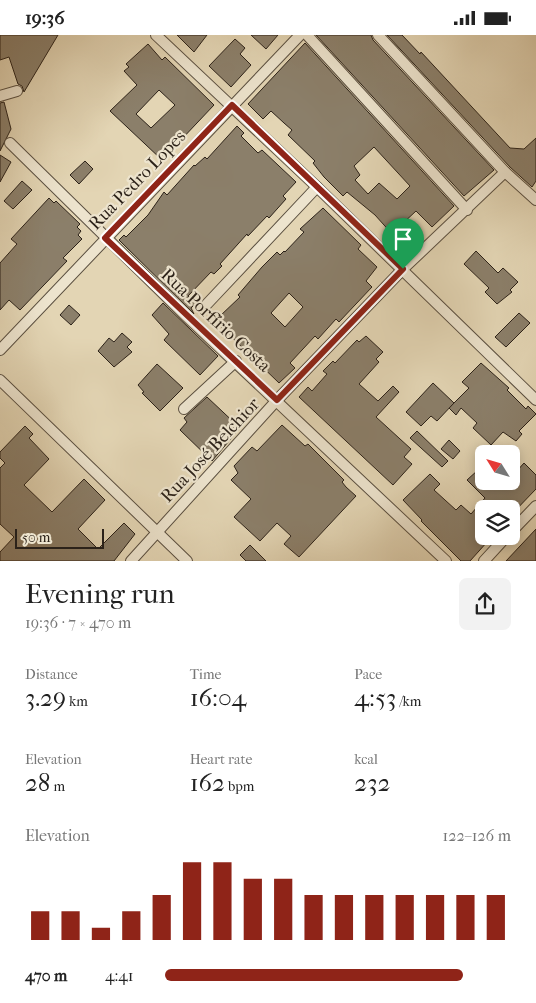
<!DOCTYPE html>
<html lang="en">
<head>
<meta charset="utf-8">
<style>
	:root { --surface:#fff; --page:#f2f2f2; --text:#222; --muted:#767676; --accent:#8f2418 }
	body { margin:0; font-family:"IM FELL French Canon",serif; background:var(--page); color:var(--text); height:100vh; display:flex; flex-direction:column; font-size:19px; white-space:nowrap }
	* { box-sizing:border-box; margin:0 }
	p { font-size:16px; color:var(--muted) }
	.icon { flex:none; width:28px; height:28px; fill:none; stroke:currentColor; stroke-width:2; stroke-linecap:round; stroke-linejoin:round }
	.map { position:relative; height:526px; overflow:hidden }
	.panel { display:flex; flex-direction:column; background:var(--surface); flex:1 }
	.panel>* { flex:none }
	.needle { width:32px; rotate:307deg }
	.fabs { position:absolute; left:475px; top:410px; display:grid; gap:10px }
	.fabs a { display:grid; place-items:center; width:45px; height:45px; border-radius:8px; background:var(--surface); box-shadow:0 2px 12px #0003; font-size:25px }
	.scale { position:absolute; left:15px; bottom:12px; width:89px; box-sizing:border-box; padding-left:5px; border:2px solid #2c2219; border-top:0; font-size:14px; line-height:18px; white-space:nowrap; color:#2c2219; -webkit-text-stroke:4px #ede4ce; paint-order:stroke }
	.pin { position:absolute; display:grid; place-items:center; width:42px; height:42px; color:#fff; margin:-51px -21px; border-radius:50% 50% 50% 0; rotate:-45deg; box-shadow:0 0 5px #0007 }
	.pin .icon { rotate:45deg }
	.round { display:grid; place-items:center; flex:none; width:52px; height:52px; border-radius:8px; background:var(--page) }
	.overview { display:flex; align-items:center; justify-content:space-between; height:85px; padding:0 25px }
	h1 { font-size:28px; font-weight:600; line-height:38px }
	.metrics { display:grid; grid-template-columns:repeat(3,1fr); gap:8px; height:85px; padding:5px 25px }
	.metrics div { display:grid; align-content:center }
	.metrics b { font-size:25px; font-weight:600 }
	.metrics small { font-size:14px; font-weight:400 }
	.metrics p { font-size:14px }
	.chart { height:140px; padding:10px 25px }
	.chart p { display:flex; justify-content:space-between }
	.chart svg { width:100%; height:90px; margin-top:5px; stroke:var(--accent); stroke-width:6 }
	ul { padding:0 25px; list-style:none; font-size:16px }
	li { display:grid; grid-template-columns:80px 60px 1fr; align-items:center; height:38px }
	li i { height:12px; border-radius:6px; background:var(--accent) }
	.status { display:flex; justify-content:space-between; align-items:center; height:35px; padding:0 25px; background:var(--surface); direction:ltr }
	.status svg { height:14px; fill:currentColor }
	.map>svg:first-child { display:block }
	.building { fill:#8b7f6a; stroke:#2c2219; fill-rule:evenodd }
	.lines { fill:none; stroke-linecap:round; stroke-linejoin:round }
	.minor-casing { stroke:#5a4f40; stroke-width:12 }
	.minor { stroke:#ede4ce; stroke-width:10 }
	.route-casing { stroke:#fff; stroke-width:10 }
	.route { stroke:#8f2418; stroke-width:6 }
	.labels { text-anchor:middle; stroke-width:4.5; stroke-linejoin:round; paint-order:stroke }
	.street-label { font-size:18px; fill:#2c2219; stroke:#ede4ce }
</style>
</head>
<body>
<div class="status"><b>19:36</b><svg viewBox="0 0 49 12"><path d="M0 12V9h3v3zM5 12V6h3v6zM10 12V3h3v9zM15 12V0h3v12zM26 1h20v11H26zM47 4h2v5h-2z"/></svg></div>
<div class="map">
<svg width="536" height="526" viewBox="0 0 536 526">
	<rect width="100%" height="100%" fill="#e3d5b4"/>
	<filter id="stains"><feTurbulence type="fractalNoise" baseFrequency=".004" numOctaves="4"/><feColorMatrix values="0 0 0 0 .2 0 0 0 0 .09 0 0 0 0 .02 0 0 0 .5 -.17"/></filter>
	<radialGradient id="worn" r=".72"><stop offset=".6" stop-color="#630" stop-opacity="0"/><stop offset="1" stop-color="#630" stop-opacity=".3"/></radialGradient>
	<g class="building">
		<path d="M0,0H58L24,57L22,51L18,49L9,22L0,25Z"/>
		<path d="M177,0H207L194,17Z"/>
		<path d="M251,0H278L266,14Z"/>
		<path d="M316,0H371L373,5L494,135L464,161Z"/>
		<path d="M387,0H402L420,19L421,17L510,113L524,114L536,103V146L532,152L510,132Z"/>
		<path d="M235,4L245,13L240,19L251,30L231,52L209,31Z"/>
		<path d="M305,8L454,171L432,192L416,176L401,190L403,191L400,194L411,210L403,218L389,204L393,200L375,180L347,157L343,161L324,142L313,128L315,126L288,100L292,95L284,88L271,76L263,84L248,69ZM374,112L410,151L397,164L379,148L368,159L355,145L360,140L354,131Z"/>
		<path d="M148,9L162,25L165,22L214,70L162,125L110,76L137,50L124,36L129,32L126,29ZM159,55L175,70L151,93L136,79Z"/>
		<path d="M4,67L11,94L0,116V68Z"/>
		<path d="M237,91L244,98L241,101L258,118L262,115L296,147L283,161L286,164L269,183L267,181L248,201L247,199L220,229L222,231L214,239L211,237L188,261L196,268L191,273L194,279L119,205L124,200L126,202L148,180L164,157L167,160L194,130L195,131L205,122L207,124Z"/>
		<path d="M0,120L11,127L0,147Z"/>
		<path d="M85,126L93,134L79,149L70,140Z"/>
		<path d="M22,146L32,155L13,174L4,166Z"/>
		<path d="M49,163L54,168L56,166L80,189L77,192L81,196L78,200L82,204L63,223L67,226L20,275L9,265L0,275V228L17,209L11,204Z"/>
		<path d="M323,173L361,210L358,214L377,232L366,246L372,252L339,287L336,284L318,304L315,301L290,328L295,333L279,348L218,289L223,283L220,281L240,262L238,260L262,232L277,217L280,220L284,216L285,217L304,197L300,194ZM289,258L303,272L285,292L271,278Z"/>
		<path d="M476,216L498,238L503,233L518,247L510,255L512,257L497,269L485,257L489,253L464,229Z"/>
		<path d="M163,268L218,321L200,340L164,305L169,299L152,280Z"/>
		<path d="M69,270L80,280L71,290L60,280Z"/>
		<path d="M519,278L530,288L506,312L495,302Z"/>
		<path d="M122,298L132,307L127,312L132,317L114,332L98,316L109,303L114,307Z"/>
		<path d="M366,301L383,317L376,324L379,327L359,349L378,366L393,351L399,357L376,382L411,414L404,422L412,429L393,450L299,362L308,352L312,356L327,339L323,336L333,326L335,328L357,305L359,307Z"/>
		<path d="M481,328L509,353L507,355L526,374L528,371L536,379L519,396L522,399L516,406L503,397L491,410L473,393L477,388L461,373L456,380L449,373L469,353L462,347Z"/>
		<path d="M157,329L183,353L160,376L142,358L144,357L138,350Z"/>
		<path d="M433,348L454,368L437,386L431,381L421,391L406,377Z"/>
		<path d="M207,362L240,393L212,426L180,395L187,387L184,383Z"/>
		<path d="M282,390L305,411L308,409L344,445L342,447L346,452L356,461L299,522L284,509L291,501L277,488L260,506L234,482L251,464L231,445L238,438L234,431L252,412L257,416Z"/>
		<path d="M25,391L33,399L29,403L49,424L24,450L52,477L84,444L105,465L78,494L98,514L124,488L135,499L114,526H0V517L14,502L0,489V433L5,428L0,423V417Z"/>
		<path d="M417,396L448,426L442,432L410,403Z"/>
		<path d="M449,405L460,416L453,424L441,414Z"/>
		<path d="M524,428L536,440V454L511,480V474H484V502L488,506L470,526H461L421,486L422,485L403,465L430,439L440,449L434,455L456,475L461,470L471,479L485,463L467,445L478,435L484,440V446H492L501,454L511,446L516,437Z"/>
		<path d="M536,494V526H506Z"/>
		<path d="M250,510L266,526H246L240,520Z"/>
	</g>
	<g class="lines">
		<g class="minor-casing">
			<g id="minor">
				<path d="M156,0L317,152L536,365"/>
				<path d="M307,0L467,175"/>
				<path d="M378,0L505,137L536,165"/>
				<path d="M0,61L17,56"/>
				<path d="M10,108L186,281L446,526"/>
				<path d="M207,269L317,152"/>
				<path d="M0,315L300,0"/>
				<path d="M0,345L187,526"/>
				<path d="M184,374L236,326"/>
				<path d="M511,497L536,471"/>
				<path d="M131,526L277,365L403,234L505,137"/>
				<path d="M484,526L507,501"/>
			</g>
		</g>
		<use href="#minor" class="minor"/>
	</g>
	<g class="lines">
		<g class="route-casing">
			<path id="route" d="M232,70L403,234L277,365L105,203Z"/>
		</g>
		<use href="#route" class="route"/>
	</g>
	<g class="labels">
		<g class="street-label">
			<text transform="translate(137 145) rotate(-46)" y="6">Rua Pedro Lopes</text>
			<text transform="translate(216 285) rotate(43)" y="6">Rua Porfírio Costa</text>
			<text transform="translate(210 415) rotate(-47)" y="6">Rua José Belchior</text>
		</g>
	</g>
	<rect width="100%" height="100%" filter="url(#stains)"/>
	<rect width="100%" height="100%" fill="url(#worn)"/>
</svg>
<div class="fabs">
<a><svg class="needle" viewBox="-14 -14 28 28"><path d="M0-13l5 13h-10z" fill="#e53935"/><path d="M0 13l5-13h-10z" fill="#767676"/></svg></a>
<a><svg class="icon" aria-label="layers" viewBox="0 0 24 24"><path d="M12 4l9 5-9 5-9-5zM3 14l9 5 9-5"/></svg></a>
</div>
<div class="scale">50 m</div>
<div class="pin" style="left:403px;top:234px;background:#1e9e55"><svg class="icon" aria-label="arrive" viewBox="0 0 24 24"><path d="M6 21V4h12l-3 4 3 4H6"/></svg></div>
</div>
<section class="panel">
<div class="overview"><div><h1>Evening run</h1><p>19:36 · 7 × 470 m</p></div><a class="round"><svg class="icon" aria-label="share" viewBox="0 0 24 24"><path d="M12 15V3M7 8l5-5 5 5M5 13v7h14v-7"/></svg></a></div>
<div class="metrics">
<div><p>Distance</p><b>3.29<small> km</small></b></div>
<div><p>Time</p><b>16:04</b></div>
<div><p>Pace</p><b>4:53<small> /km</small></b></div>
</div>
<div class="metrics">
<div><p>Elevation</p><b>28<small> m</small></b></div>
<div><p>Heart rate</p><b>162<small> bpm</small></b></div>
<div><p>kcal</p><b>232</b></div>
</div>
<div class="chart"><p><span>Elevation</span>122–126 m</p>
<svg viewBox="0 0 160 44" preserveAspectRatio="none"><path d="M5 44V30M15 44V30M25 44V38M35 44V30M45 44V22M55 44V6M65 44V6M75 44V14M85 44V14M95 44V22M105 44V22M115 44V22M125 44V22M135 44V22M145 44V22M155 44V22"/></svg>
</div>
<ul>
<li><b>470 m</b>4:41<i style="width:86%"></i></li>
</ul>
</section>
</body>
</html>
